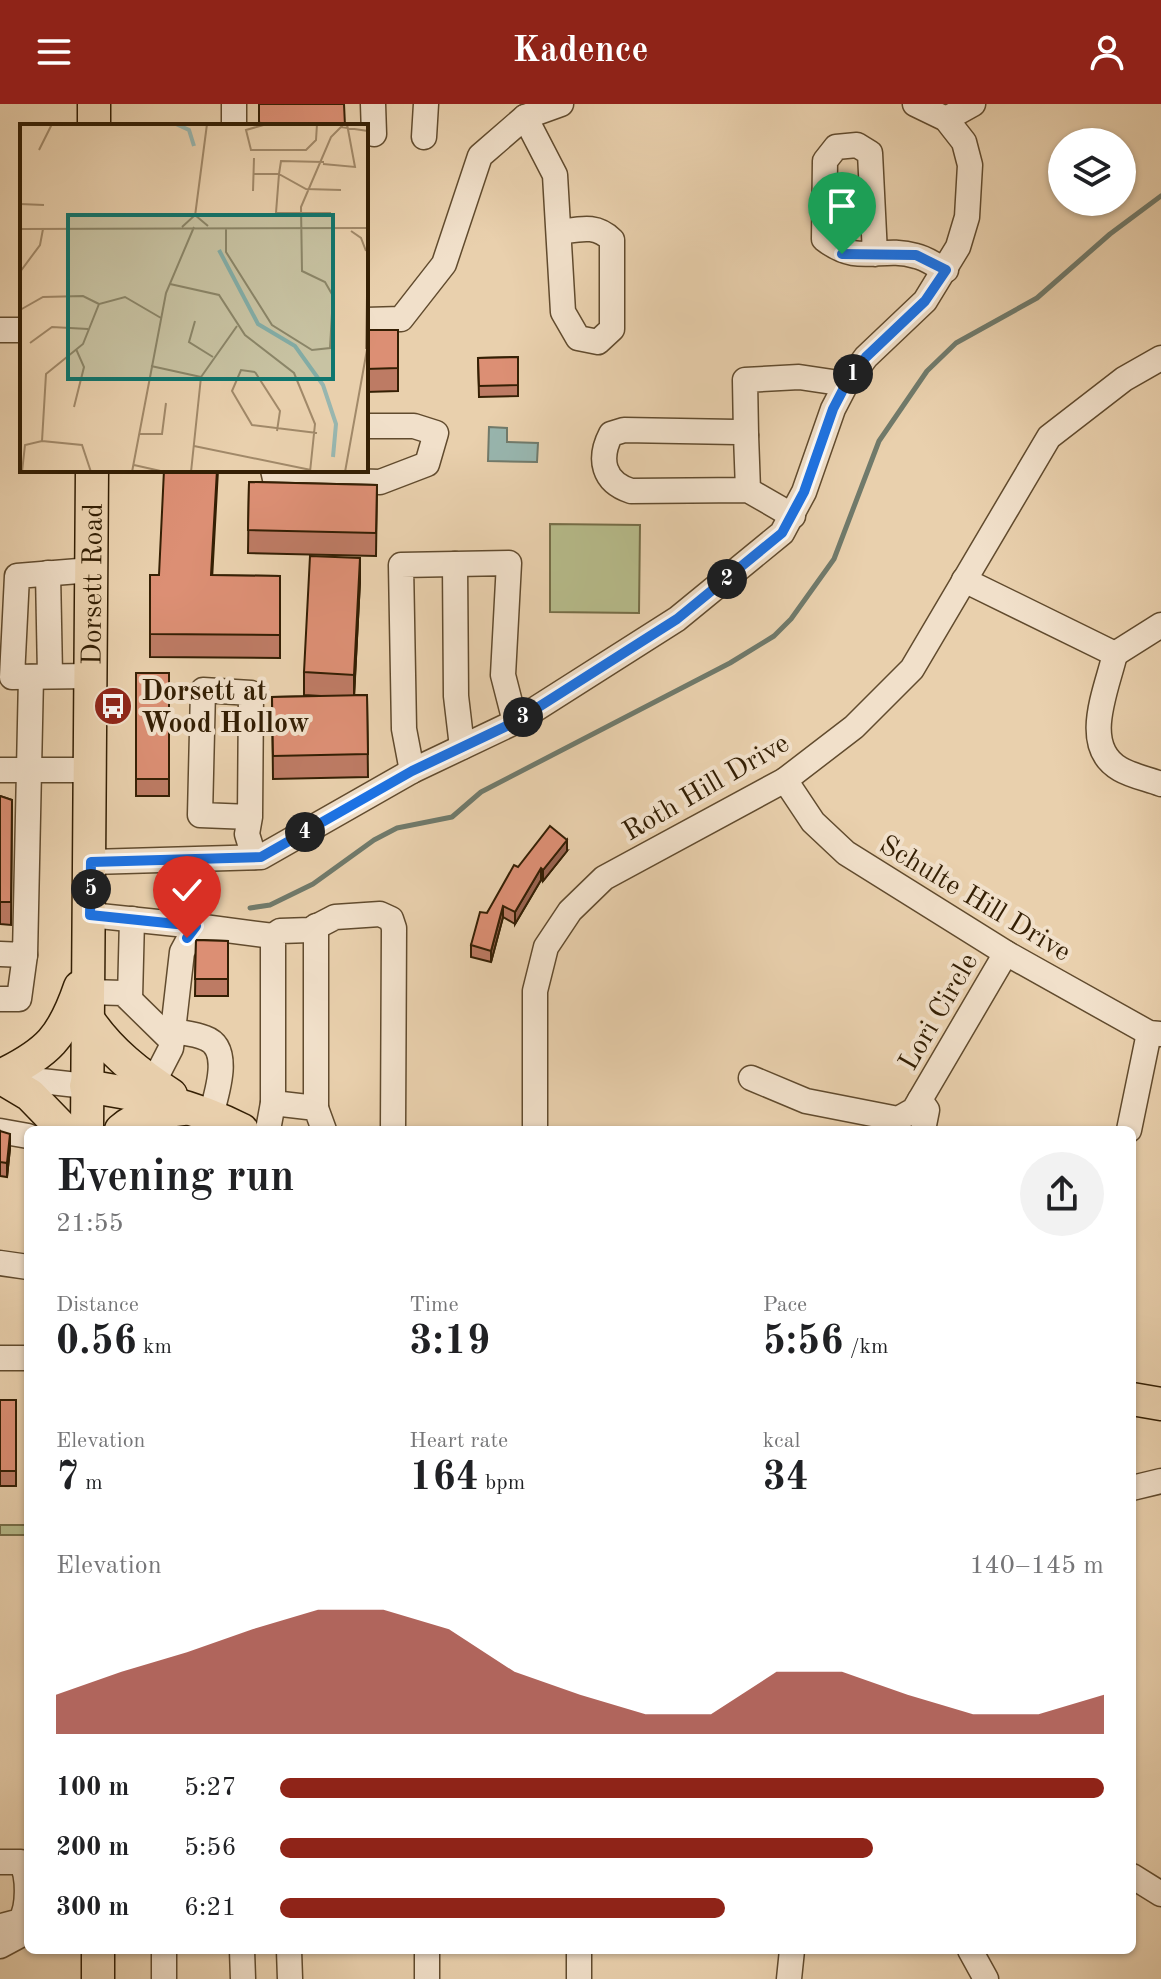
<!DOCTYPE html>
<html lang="en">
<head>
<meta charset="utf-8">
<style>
	:root { --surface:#fff; --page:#f2f2f2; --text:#202124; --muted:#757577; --accent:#8f2418 }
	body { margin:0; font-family:"Old Standard TT",serif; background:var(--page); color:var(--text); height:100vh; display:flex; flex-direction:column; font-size:30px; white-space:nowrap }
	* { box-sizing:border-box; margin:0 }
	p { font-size:26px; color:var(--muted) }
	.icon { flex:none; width:44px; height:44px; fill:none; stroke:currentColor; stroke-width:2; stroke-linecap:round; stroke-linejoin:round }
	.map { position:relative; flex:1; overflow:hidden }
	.drawer { position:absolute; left:24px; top:1022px; width:1112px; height:828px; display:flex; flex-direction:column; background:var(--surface); border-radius:12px; box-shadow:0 2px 6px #0004 }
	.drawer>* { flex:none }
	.controls { position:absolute; left:1048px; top:24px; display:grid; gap:16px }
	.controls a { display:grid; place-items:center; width:88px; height:88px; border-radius:50%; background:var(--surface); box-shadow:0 2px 6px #0004; font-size:40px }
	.pin { position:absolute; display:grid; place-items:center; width:68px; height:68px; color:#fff; margin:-82px -34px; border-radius:50% 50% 50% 0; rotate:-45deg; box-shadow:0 0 8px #0007 }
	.pin .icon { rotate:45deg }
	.km { position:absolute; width:40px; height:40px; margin:-20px; border-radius:50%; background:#222; color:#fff; font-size:22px; line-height:40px; text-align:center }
	.round { display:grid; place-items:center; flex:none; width:84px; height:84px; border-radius:42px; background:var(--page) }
	.summary { display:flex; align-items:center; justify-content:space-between; height:136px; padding:0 32px }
	h1 { font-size:44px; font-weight:700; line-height:60px }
	.stats { display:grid; grid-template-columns:repeat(3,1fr); gap:12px; height:136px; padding:8px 32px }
	.stats div { display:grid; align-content:center }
	.stats b { font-size:40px; font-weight:700 }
	.stats small { font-size:22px; font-weight:400 }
	.stats p { font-size:22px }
	.chart { height:224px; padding:16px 32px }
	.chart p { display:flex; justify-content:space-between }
	.chart svg { width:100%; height:144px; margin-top:8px; fill:var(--accent); opacity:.7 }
	ul { padding:0 32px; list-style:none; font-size:26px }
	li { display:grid; grid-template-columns:128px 96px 1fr; align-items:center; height:60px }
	li i { height:20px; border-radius:10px; background:var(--accent) }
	header { display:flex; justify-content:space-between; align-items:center; height:104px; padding:0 32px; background:var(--accent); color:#fff; font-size:36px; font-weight:700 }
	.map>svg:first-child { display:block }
	.green { fill:#b6bb8a; stroke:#756d47; stroke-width:2 }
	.water { fill:#98b6af; stroke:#707a6b; stroke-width:2 }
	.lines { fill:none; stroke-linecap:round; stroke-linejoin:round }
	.stream { stroke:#707a6b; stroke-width:5 }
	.minor-casing { stroke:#614b2e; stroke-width:27 }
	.major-casing { stroke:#341f04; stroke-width:35 }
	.minor { stroke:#f1e0ca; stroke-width:24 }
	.major { stroke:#e9d0ad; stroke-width:32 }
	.wall { fill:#bd7b64; stroke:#341f04; stroke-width:2 }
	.shaded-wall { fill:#9a6451; stroke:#341f04; stroke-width:2 }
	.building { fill:#dc8f74; stroke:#341f04; stroke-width:2 }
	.route-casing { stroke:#fff; stroke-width:16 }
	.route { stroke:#1a73e8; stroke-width:10 }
	.labels { text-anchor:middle; stroke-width:8; stroke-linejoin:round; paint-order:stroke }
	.street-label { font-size:28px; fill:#341f04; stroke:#f1e0ca }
	.poi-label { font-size:28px; font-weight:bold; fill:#341f04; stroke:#f1e0ca; text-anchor:start }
	.inset-river { fill:none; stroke:#98b6af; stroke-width:4 }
	.inset-road { fill:none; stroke:#a18969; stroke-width:2 }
	.view { fill:#0f766e; fill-opacity:0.15; stroke:#0f766e; stroke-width:4 }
	.inset-edge { fill:none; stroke:#341f04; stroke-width:4 }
</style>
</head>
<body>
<header><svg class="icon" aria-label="menu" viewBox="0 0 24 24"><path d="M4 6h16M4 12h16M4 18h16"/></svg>Kadence<svg class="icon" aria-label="person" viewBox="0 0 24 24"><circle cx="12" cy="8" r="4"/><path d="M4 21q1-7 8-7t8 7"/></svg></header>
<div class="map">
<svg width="1161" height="1875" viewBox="0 0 1161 1875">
	<rect width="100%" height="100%" fill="#e9d0ad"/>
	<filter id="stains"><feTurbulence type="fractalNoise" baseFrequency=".0025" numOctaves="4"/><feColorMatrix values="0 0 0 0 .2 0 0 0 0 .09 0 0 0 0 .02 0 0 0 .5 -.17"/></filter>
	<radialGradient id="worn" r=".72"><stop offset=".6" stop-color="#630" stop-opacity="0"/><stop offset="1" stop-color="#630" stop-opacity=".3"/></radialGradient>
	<g class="green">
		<path d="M550,420L640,421L639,509L550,508Z"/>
		<rect x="0" y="1421" width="28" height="10"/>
	</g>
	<path class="water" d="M489,323L507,324V338L538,339L537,358L488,357Z"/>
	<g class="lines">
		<path class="stream" d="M250,804L270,801L313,780L374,736L397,724L452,713L481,688L730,559L774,532L791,515L834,455L879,337L927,267L956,239L1037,194L1110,130L1161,92"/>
		<g class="minor-casing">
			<g id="minor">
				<path d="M373,0L374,30"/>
				<path d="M525,13L555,71L563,208L578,234L598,238L612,225V136C596,120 581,125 559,128"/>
				<path d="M946,15L973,0"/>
				<path d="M234,22V0"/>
				<path d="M424,33L426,0"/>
				<path d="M875,150L870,49L857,41L836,43L825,57L824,135C860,163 880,141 916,152C926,154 936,162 946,166"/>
				<path d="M366,216L401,215L444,160L480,52L525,13L561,0"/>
				<path d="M0,226H22"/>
				<path d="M746,331L745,276L799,273L846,280"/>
				<path d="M273,366L275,375L380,378L427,360L436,329L414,322H366"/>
				<path d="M748,386L746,331L736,328L624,326L611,330C598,355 603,378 631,387L748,386L793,412"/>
				<path d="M455,460L456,592L462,643"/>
				<path d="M48,469L50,571"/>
				<path d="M964,476L1115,550"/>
				<path d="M1115,550C1107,585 1080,642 1120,665C1132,672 1148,675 1161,680"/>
				<path d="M1115,550L1161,521"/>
				<path d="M91,572L12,573L17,472L91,466"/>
				<path d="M0,666H91"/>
				<path d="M412,667L404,625L401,461L509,459L503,571L515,618"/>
				<path d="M785,676L813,718L846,749L1006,849L1149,929L1161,930"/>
				<path d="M250,713L251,589L203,586L200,711L250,713L247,730L254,753"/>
				<path d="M91,758L261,753L412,667L515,618L677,515L782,429L804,388L833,305L846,280L866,253L925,197L958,143L967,113L970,61L964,38L946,15L915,0"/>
				<path d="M90,811L196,822"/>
				<path d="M316,822V1004"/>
				<path d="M0,850L25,851L31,573"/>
				<path d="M88,888L123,889L172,937"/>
				<path d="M130,894L132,815"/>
				<path d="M0,895H19L25,851"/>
				<path d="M174,927C184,929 196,930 205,934C233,944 216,991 211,1011"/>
				<path d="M6,973L86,982"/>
				<path d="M751,974L806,997L898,1015L914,1006L1006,849"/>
				<path d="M153,979L171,944L182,848L196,822L273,832"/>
				<path d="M920,996L927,1006L923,1026"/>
				<path d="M273,999L316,1004L324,1026"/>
				<path d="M268,1026L273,999V832L280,827L310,826L335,813L380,810L391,815L394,824L393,1026"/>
				<path d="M535,1026V887L546,843L570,807L604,774L785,676L854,623L912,565L1049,333L1124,275L1161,254"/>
				<path d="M1129,1026L1149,929"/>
				<path d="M0,1027L28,1032"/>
				<path d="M0,1159L28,1163"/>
				<path d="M0,1254H28"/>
				<path d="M1132,1384L1161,1377"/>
				<path d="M0,1758H21C29,1772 29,1804 20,1817L5,1821"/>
				<path d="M1132,1772L1161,1790"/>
				<path d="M0,1842L28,1827"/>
				<path d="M242,1846L243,1875"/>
				<path d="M289,1846L290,1875"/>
				<path d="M427,1846V1875"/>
				<path d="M579,1846V1875"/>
				<path d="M970,1846L986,1875"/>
				<path d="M164,1875V1846"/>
				<path d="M789,1875L792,1846"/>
			</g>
		</g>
		<g class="major-casing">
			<g id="major">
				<path d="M94,22V0"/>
				<path d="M88,915C109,947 139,970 171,991"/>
				<path d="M0,972C48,949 63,933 80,883"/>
				<path d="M0,973L30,991L64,1026"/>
				<path d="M86,982C141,991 192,1000 242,1026"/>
				<path id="s1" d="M87,1026L92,366"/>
				<path d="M121,1026C139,1010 161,1008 184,1005"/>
				<path d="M1132,1295L1161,1300"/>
				<path d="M98,1846V1875"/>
			</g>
		</g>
		<use href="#minor" class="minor"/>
		<use href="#major" class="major"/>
	</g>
	<g class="wall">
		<path d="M366,226H398V287L366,288Z"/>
		<path d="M518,253V292L479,293L478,254Z"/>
		<path d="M249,378L377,381L376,452L248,449Z"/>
		<path d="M150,471L280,472V554L150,553Z"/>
		<path d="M360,477L354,591H367L368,673L273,675L272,593L321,592L304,591V568Z"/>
		<rect x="136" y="569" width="33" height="123"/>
		<path d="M0,692L12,696L11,821L0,820Z"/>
		<path d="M567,747L543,777L541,776L515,820L503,813L491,858L471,853V841L487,809L518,763Z"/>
		<path d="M196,836L228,837V892H195Z"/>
		<path d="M0,1027L10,1044L7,1073L0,1072Z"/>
		<rect x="0" y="1296" width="16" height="86"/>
	</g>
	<g class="shaded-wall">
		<path d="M217,366H218L211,494V471Z"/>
		<path d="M360,454V477L354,594V571Z"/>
		<path d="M567,736V747L543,777V766Z"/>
		<path d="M541,764V776L515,820V808Z"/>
		<path d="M503,802V813L491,858V847Z"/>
		<path d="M10,1030V1044L7,1073V1059Z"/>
	</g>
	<g class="building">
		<path d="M259,0H344L345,22L263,21L259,18Z"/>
		<path d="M366,226H398V264L366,265Z"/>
		<path d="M518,253V281L479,282L478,254Z"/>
		<path d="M164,366H217L211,471L280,472V531L150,530V471H159Z"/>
		<path d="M249,378L377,381L376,429L248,426Z"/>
		<path d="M310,452L360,454L354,571L304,568Z"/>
		<rect x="136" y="569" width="33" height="106"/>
		<path d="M367,591L368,650L273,652L272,593Z"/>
		<path d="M0,692L12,696L11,798H0Z"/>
		<path d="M550,722L567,736L543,766L541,764L515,808L503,802L491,847L471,841L480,808L487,809L514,761L518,763Z"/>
		<path d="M196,836L228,837V875H195Z"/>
		<path d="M0,1027L10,1030L7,1059L0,1058Z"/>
		<rect x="0" y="1296" width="16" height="71"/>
	</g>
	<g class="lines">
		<g class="route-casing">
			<path id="route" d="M187,834L196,822L90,811L91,758L261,753L412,667L515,618L677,515L782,429L804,388L833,305L846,280L866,253L925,197L946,166L916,151L842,150"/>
		</g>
		<use href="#route" class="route"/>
	</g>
	<defs>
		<g id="bus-disc" transform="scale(2)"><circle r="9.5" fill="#8f2418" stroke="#f1e0ca"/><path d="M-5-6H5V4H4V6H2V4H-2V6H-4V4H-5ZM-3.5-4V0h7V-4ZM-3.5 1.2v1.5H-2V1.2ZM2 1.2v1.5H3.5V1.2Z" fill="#fff"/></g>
	</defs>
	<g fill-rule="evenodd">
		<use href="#bus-disc" x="113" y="602"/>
	</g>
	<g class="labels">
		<g class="street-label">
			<text dy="10" stroke="none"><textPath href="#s1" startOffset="546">Dorsett Road</textPath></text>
			<text transform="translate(705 682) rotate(-30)" y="10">Roth Hill Drive</text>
			<text transform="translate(976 793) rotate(31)" y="10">Schulte Hill Drive</text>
			<text transform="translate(937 907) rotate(-60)" y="10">Lori Circle</text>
		</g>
		<g class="poi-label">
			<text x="141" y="596">Dorsett at<tspan x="141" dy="32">Wood Hollow</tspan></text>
		</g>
	</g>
	<g transform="translate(20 20)">
		<rect width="348" height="348" fill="#e9d0ad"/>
		<path class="inset-river" d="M156,0L169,6L174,22M199,126L238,200L275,222L303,261L316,300L313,333"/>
		<path class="inset-road" d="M247,0L226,6L231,26H286L296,16L297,0M321,3L348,7M19,26L32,0M304,38L261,37L259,50L286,65L321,66M303,40L335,43L327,0M233,50H259L256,89H311M233,67L234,34M0,80L24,81M175,92L187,0M162,103L175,91L188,102M206,104V128L252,201L292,226L310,224L313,172L305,158L282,147L281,83L311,13L324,0M0,105L348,104M331,107L341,114L346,127M0,148L20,121L23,105M150,160L199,171L225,211L274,249L295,300L290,348M0,186L23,173L63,172L79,180M175,197L169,218L193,233M10,219L32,203L68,205M346,225L348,119M131,242L181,253M235,248L221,246L212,267L232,301L297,309M235,248L260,287L257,307M54,283L64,243L56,225M119,310H142L146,279M22,317L26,250L63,220L79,180L105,173L141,194M174,322L291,346M114,341L145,348M2,348L5,321L22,317L62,321L71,348M112,348L146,169L174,103M171,348L181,253L217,202M325,348L348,220"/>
		<path class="view" d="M48,91H313V255H48Z"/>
		<rect width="348" height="348" class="inset-edge"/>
	</g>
	<rect width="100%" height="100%" filter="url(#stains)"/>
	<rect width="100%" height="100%" fill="url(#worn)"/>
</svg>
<div class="controls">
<a><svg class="icon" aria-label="layers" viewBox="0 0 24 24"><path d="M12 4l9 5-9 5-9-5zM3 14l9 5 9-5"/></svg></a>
</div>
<div class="pin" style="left:842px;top:150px;background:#1e9e55"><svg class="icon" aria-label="arrive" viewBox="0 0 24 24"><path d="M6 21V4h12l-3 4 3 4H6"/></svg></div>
<div class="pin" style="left:187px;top:834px;background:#d93025"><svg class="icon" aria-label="check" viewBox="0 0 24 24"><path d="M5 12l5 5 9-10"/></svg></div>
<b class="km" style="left:853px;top:270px">1</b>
<b class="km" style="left:727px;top:475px">2</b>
<b class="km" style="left:523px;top:613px">3</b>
<b class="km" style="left:305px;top:728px">4</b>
<b class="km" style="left:91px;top:785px">5</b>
<section class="drawer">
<div class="summary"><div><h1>Evening run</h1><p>21:55</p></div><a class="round"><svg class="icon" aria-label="share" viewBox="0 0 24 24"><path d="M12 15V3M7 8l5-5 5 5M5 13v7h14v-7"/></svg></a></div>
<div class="stats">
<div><p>Distance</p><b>0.56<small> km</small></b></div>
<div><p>Time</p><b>3:19</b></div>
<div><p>Pace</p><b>5:56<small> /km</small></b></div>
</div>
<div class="stats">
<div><p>Elevation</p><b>7<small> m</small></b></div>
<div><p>Heart rate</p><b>164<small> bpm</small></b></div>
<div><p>kcal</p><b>34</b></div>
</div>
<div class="chart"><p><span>Elevation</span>140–145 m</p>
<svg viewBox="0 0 160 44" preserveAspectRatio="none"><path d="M0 44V32L10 25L20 19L30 12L40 6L50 6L60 12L70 25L80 32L90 38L100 38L110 25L120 25L130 32L140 38L150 38L160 32V44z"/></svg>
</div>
<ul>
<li><b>100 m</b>5:27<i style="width:100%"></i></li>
<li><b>200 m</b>5:56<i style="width:72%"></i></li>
<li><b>300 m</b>6:21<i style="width:54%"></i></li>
</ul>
</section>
</div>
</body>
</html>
